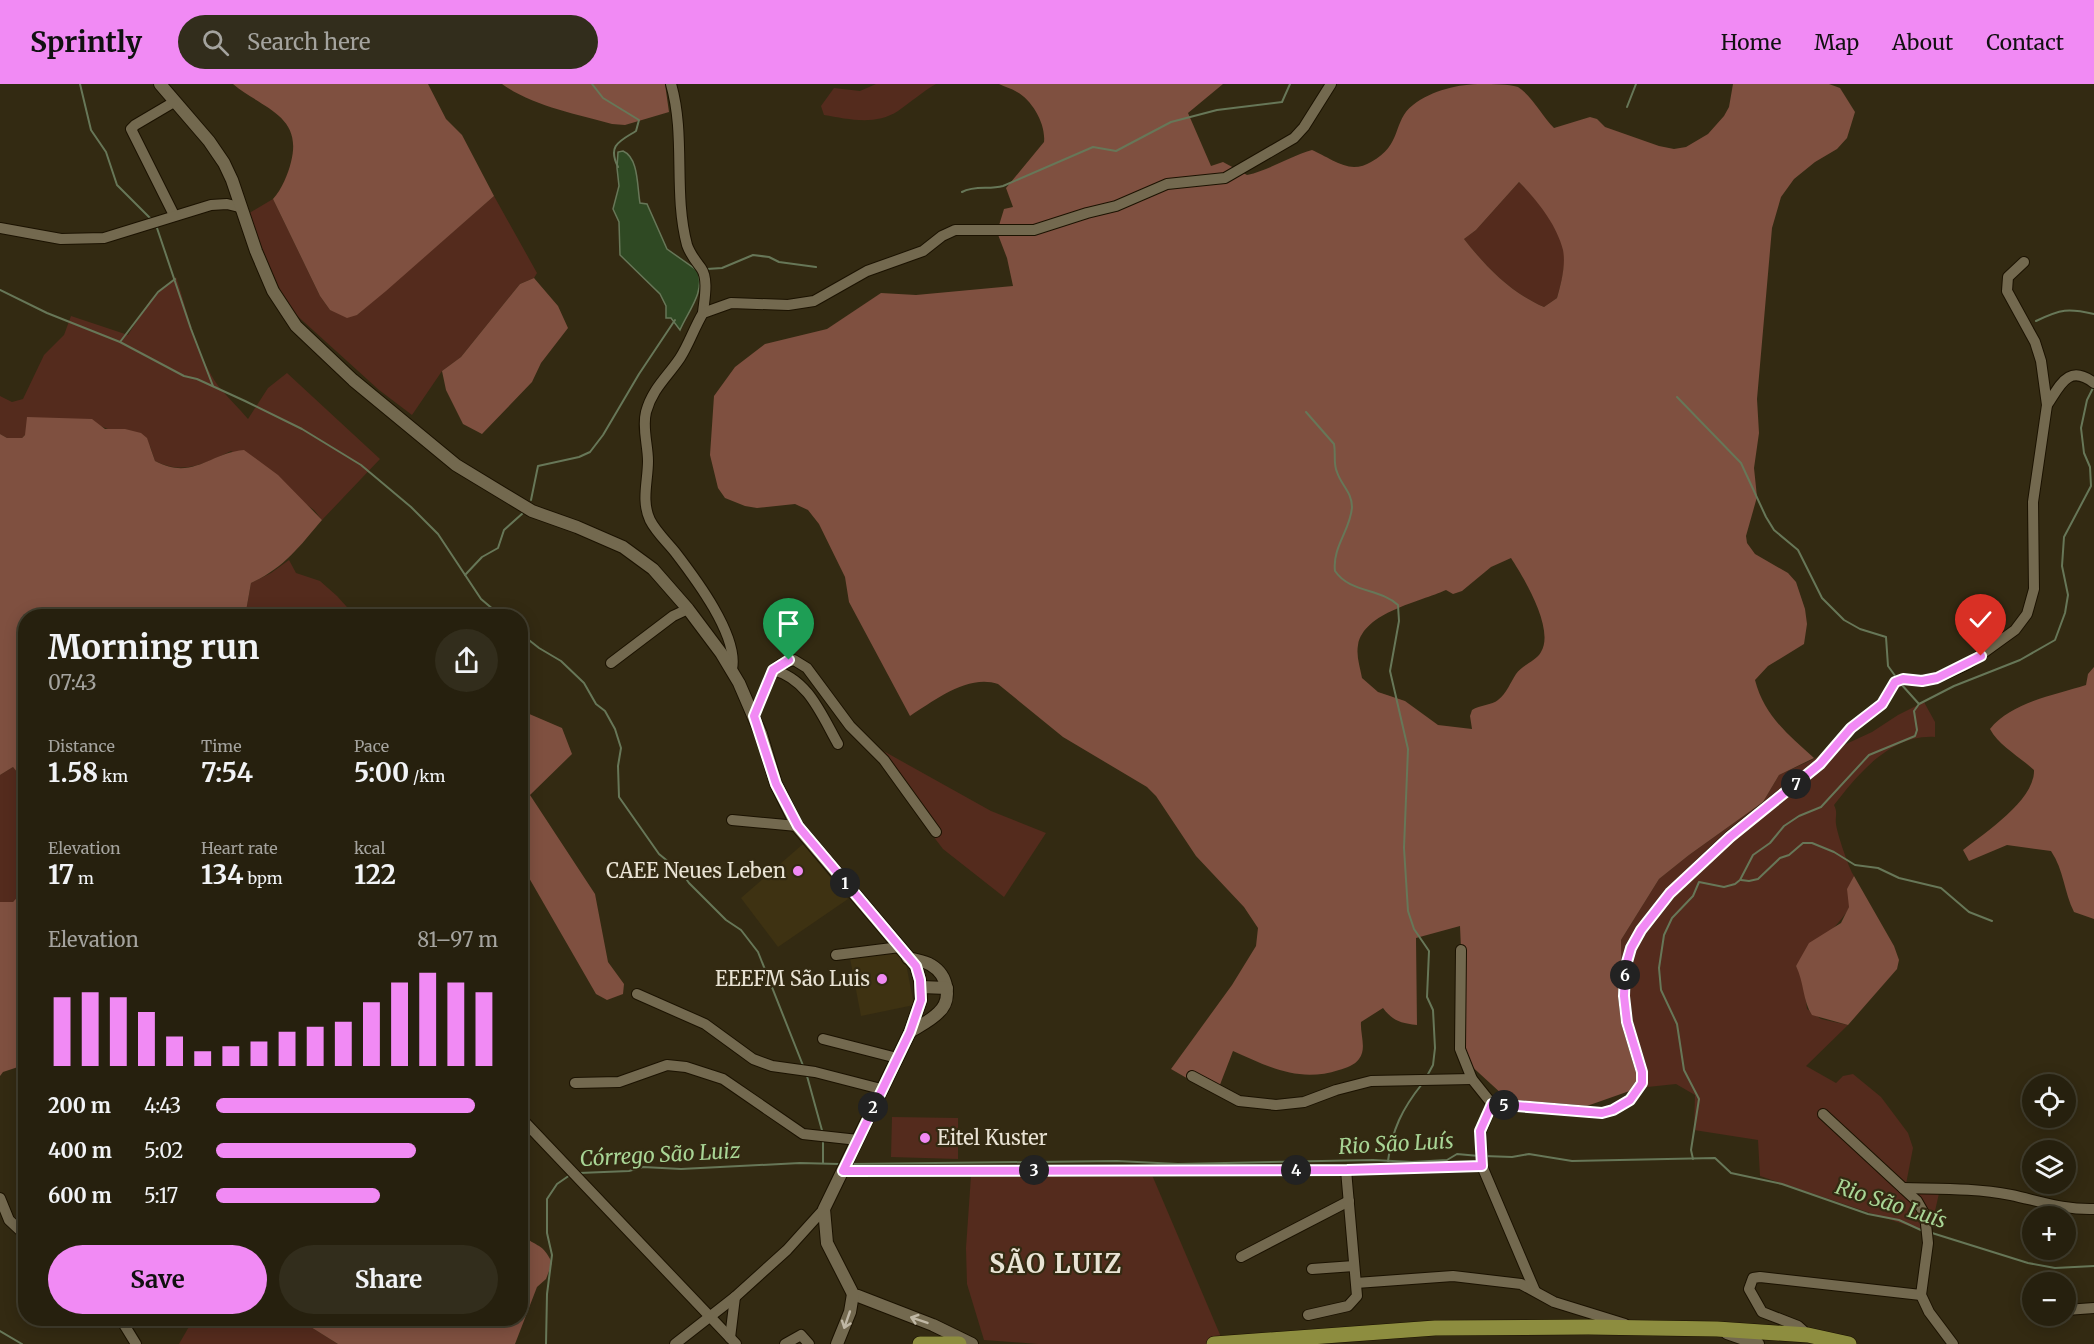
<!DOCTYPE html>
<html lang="en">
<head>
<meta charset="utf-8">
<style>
	:root { --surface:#26200e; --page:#322d1c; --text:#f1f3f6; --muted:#a4a39e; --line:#423e2e; --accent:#f18af4 }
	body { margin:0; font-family:Merriweather,serif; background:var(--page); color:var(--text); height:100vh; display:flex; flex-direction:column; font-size:22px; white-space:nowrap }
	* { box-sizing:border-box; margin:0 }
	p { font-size:20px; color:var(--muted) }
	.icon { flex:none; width:33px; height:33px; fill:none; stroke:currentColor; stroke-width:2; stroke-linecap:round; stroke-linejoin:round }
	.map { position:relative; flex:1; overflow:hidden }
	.drawer { position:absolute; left:18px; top:525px; width:510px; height:717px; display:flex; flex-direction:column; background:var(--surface); border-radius:24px; box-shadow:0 3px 15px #0003,0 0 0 2px var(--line) }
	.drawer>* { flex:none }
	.fabs { position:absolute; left:2022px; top:990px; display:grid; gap:12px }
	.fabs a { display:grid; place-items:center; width:54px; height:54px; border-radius:50%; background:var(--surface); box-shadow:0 3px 15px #0003,0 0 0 2px var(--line); font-size:30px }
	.pin { position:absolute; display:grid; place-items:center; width:51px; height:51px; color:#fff; margin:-62px -26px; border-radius:50% 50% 50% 0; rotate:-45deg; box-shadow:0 0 6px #0007 }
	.pin .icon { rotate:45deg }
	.km { position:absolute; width:30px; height:30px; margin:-15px; border-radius:50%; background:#222; color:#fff; font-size:16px; line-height:30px; text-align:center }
	.round { display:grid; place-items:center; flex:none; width:63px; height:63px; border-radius:32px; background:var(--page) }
	.head { display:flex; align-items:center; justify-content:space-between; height:102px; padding:0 30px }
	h1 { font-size:33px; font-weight:700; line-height:45px }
	.metrics { display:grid; grid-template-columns:repeat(3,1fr); gap:9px; height:102px; padding:6px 30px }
	.metrics div { display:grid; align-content:center }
	.metrics b { font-size:26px; font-weight:700 }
	.metrics small { font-size:16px; font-weight:400 }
	.metrics p { font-size:16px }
	.chart { height:168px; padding:12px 30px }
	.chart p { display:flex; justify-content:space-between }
	.chart svg { width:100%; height:108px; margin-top:6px; stroke:var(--accent); stroke-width:6 }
	.cta { display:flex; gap:12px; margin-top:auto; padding:12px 30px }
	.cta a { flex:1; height:69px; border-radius:36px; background:var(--accent); color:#111; font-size:24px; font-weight:700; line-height:69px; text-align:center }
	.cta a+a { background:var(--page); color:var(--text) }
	ul { padding:0 30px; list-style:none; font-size:20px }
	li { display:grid; grid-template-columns:96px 72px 1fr; align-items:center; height:45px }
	li i { height:15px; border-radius:8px; background:var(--accent) }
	header { display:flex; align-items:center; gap:36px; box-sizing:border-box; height:84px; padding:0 30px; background:var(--accent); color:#111 }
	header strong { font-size:28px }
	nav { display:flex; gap:33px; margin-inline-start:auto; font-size:21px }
	.search { width:420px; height:54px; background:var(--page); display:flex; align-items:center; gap:15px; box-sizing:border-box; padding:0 21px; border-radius:33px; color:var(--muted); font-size:22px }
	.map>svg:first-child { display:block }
	.built { fill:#3e3212 }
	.green { fill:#542b1d }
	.forest { fill:#7f5040; fill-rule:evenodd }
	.water { fill:#2f4923; stroke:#677758; stroke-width:1.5 }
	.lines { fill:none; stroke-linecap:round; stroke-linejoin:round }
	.stream { stroke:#677758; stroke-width:2 }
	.minor-casing { stroke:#1b1200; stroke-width:12 }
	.tertiary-casing { stroke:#1b1200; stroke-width:14 }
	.primary-casing { stroke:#1b1200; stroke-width:16 }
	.minor { stroke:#73694f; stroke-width:10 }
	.tertiary { stroke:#73694f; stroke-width:12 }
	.primary { stroke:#8d8d3f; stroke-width:15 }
	.oneway { stroke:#c0b8a5 }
	.route-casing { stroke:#fff; stroke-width:12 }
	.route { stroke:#f18af4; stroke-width:8 }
	.poi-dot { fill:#f18af4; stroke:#332a12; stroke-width:2 }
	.labels { text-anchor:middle; stroke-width:4.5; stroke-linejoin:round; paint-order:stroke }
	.poi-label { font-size:20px; fill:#e9e3d4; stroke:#332a12; text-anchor:end }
	.water-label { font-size:21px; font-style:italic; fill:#a8d595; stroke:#332a12 }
	.district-label { font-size:26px; font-weight:bold; letter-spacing:1.5px; fill:#e9e3d4; stroke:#332a12 }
</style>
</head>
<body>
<header>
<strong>Sprintly</strong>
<div class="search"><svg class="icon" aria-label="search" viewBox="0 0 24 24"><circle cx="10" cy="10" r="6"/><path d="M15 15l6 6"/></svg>Search here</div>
<nav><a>Home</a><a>Map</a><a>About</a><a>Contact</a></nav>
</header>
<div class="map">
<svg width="2094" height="1260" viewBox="0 0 2094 1260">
	<rect width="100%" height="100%" fill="#332a12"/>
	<g class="built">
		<path d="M803,760L848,815L778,863L741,814Z"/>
		<path d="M902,859L914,921L861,932L849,869Z"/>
	</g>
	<g class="green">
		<path d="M876,0H936C922,8 911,18 898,27C875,42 848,35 824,31L821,22L834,4L860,7Z"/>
		<path d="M1519,98C1536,115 1560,142 1564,168C1566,182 1561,200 1557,214L1544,223C1510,208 1487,184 1464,155L1476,146Z"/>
		<path d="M494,112L537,189L534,194L520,200L461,273L442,287L412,331L379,306L293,228L276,199L246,131L273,115L320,212L330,226L357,231Z"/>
		<path d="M176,193C188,229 197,273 219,303C228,314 239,324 248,335L268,304L287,289L380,375L322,436L314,426L231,367C204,380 183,391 155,377L150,362L98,341L25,351L22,354H7L0,350V312L12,318L23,315L44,271L64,251L71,232L128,251L151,215Z"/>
		<path d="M289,476L296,489L320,497L337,512L355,532H241L246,527L251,499L271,489Z"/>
		<path d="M1924,618L1935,638V653C1891,650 1858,690 1834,721C1838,729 1835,732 1836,740C1837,749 1849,785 1854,792C1845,810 1852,808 1849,823C1846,835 1807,870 1796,882L1803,895L1807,925L1821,935L1848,941L1806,982L1836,999L1843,992L1853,990L1881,1013L1908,1049L1913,1064L1906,1100L1940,1105L1930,1149L1760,1092L1758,1056L1694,1046L1695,1011L1676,1000L1638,1004L1622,927L1620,862L1621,856L1659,795L1689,771L1763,718L1779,691L1872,648L1898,631Z"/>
		<path d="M878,664L991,727L1046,749L1004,813L943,765L930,748Z"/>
		<path d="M13,683L25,698L23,788L21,809L13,818H0V691Z"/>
		<path d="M892,1033L958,1034V1075L891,1073Z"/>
		<path d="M1152,1091L1224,1260H1038L984,1256L967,1200L966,1164L971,1092Z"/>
		<path d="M194,1234L298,1235L338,1260H179Z"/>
	</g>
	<g class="forest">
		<path d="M233,0H428L446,35L462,51L494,112L386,207L357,231L347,234L330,226L320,212L273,115C282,105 288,90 291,78C303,31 263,25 233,0Z"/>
		<path d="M502,0H665L669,28L625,41L612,40C576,30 532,22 502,0Z"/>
		<path d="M999,0H1223L1188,29L1211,82L1223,78L1247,91C1270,86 1288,73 1312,66C1324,71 1341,83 1354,83C1360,83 1366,81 1371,78C1403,61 1392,37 1413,21C1432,6 1459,0 1482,0C1493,0 1508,0 1518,3C1532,12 1542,32 1554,44L1590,33L1597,35L1605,43L1659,62L1674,65L1686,63L1708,50L1724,32L1729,23L1733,0H1829L1840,4L1855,28L1847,54L1837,65L1815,78L1794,95L1781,113L1772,144L1757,315L1759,349L1754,384L1757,413L1746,452L1747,459L1755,470L1788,489L1796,498L1805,525L1807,540L1804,560L1768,582L1755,596C1764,631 1788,651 1814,674L1779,691L1763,718L1689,771L1659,795L1621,856L1622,927L1643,981L1638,1004L1584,1023L1515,1022L1467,978L1455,951L1462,888L1460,842L1416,854L1417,941C1400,939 1393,937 1383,924L1361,938C1360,950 1367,965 1359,975C1355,981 1346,984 1339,986C1299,999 1269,983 1233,967L1216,1011L1171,985L1232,901L1256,862L1258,844L1244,823L1196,772L1156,712L1147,703L1063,653L998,600C968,590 935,616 910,632L849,518L845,493L819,440L808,426L795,420L757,424L745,422L725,414L718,404L710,371L714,312L735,283L765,260L827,245L881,209L916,211L1013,202L1007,174L997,148L1004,125L1013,123L1006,104L1044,58C1046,40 1032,16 1017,8C1011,4 1005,3 999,0ZM1519,98C1537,116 1557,141 1563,166C1566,181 1561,200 1557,214L1544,223C1510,208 1487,184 1464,155L1476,146ZM1511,474C1524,494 1555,545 1541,568C1536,577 1522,581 1516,590C1510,599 1507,609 1498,616C1492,621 1480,621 1472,626L1470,632L1472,645L1438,641L1405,617L1378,608L1362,594C1360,583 1356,572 1358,561C1364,528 1420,518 1446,506L1453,510L1462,507L1491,483Z"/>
		<path d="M534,194L558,222L568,244L541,279L532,298L482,350L463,340L446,306L442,287L461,273L520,200Z"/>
		<path d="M27,333L92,335L105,345H125L141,349L147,354L155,377C193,397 209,369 244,366L278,391L322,436C299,463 284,484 251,499L246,527L241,532H26L25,698L13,683L0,691V350L7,354H22L25,351Z"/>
		<path d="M2094,583V835L2074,828C2064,808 2064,786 2051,767L2007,761L1969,777L1963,766C1986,748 2035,716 2034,686C2019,672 1999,662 1990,645C2012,618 2055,611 2086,601L2088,590Z"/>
		<path d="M520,626L562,644L572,670L530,711L595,810L608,878L624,900L623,910L607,916L596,910L521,780Z"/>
		<path d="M25,758V993L21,982L3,988L0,992V818H13L21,809Z"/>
		<path d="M1854,792L1894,862L1899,876L1897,885L1848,941L1812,931C1803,918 1804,898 1796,882L1809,859L1841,839L1849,823L1847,805Z"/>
		<path d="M521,1148C533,1164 542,1156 552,1179L546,1195L537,1203L515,1260H338L298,1235L520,1234Z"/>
	</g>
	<path class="water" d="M623,67C639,74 637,103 640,119L647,120L667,165L698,187C705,209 688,227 680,246L671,234H666V222L660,210L620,171L619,138L613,125L619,102L617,84L618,68Z"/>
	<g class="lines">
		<g class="stream">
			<path d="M80,0L91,46L106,68L117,101L152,136"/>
			<path d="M592,0L603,14L639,36L636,47C620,57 607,61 618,83"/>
			<path d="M1627,23L1636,0"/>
			<path d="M962,108C975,101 989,106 1003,102L1093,63L1116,67L1171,38L1217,26L1282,18L1290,0"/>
			<path d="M157,144L191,245L213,302"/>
			<path d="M707,185L722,184L753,171L769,173L779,178L816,183"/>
			<path d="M0,206L47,229L120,258L184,292L197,295L245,317L302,345L361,381L411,423L438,450L481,515L501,532"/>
			<path d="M2036,237C2061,225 2068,224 2094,230"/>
			<path d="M120,258L158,208L175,195"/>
			<path d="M1677,313L1741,379L1766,433L1774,446L1798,466L1822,514L1844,536L1860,545L1886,553L1888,582L1896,593"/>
			<path d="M1306,328L1334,360C1336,370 1333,379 1337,388C1341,401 1352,408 1352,423C1351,445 1332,463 1335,487C1350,509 1380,504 1398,521L1399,537L1390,587L1408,665L1404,764L1408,827L1414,845L1429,867L1427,913L1433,926L1435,964L1433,981L1427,992"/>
			<path d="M531,416L538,382L579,373L590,368L603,351L639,290L675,236"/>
			<path d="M465,491L482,473L498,464L504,446L523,429"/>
			<path d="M520,549L539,564L561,577L584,599L596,620L605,627L615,645L621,664L618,682L619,713L659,770L682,789L689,799L726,836L741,846L758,868L804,984"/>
			<path d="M1901,600L1919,620"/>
			<path d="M1741,796L1749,797L1758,795L1780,774L1789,771L1803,759H1812L1834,768L1855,781L1878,784L1899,794L1941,804L1969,828L1992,837"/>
			<path d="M807,992L823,1050"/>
			<path d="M1484,1072L1512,1073L1529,1070L1572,1077L1715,1074L1731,1089L1782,1100L1868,1130L1899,1136L1923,1147"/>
			<path d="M1693,1075L1691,1066L1699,1015L1684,986L1677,940L1661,906L1659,884L1664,851L1672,834L1693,812L1699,798L1724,803L1735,800L1740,796L1753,771L1770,759L1784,742L1799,732L1821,723L1869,671L1915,652L1917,646L1914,627L1919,620L1954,602L2020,576L2055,556L2065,529L2068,511L2062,482L2064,453L2091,402L2090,383L2084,369L2081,344L2087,316L2094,302"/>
			<path d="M1388,1077C1392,1046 1402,1025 1422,1000"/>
			<path d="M823,1079V1055"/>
			<path d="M851,1080L1117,1077L1178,1080L1373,1076L1412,1078L1447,1076L1457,1070L1479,1072"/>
			<path d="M579,1089L629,1087L643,1083L681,1085L800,1079L839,1080"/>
			<path d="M1932,1149L2028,1179L2055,1184L2094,1182"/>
			<path d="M0,1247L22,1260"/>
			<path d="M546,1260L547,1210L552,1171L547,1149V1115L557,1100L570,1091"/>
		</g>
		<g class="minor-casing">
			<g id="minor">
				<path d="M671,0C686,52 673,108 687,161C690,170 695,176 701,184C709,195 704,217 703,229"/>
				<path d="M174,131L131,45L135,41L174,18"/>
				<path d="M0,144L61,155L104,154L211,121L227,120L239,123"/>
				<path d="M2047,321C2060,302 2068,279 2094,299"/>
				<path d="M611,579L673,532L688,525"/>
				<path d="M732,585C739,552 695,494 675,468C667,458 656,448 650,436C641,417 648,397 648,377C648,361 642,344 646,328C652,305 668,292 680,274C689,260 694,244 703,229L731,219L788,221L814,217L867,187L923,167L942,152L955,146H1034L1087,129L1116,122L1167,100L1225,94L1294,54L1304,43L1331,0"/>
				<path d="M773,586L781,580L794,576L807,584L850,642L884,676L936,748"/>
				<path d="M754,632L773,586C808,595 821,630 838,660"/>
				<path d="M732,736L797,742"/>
				<path d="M1461,866L1460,965L1472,995L1492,1020"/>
				<path d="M836,871L900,863"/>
				<path d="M637,910L705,940L753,975L772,982L815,988L881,1005"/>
				<path d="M823,955L897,974"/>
				<path d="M1192,992L1239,1017L1276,1021L1304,1018L1336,1006L1371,997L1472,995"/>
				<path d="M575,999L619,998L667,981L686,983L723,995L803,1050L858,1056"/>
				<path d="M1823,1030L1917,1117L1925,1131L1928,1159L1921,1211L1929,1228L1953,1260"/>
				<path d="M520,1033L736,1260"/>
				<path d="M843,1087L1346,1086L1482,1082"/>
				<path d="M1903,1104C1939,1105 1975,1104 2011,1111C2039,1117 2065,1126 2094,1125"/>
				<path d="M0,1114L9,1136L26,1152"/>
				<path d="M1241,1173L1349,1117"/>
				<path d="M1312,1185L1354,1182"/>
				<path d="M1356,1199L1453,1192L1521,1200L1554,1218L1625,1240"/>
				<path d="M1535,1207L1482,1082L1481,1047L1492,1020L1602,1029L1613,1026L1630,1016L1642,999V988L1627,938L1624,912L1625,885L1631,864L1641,846L1670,809L1729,753L1820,680L1851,644L1882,620L1895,598L1903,595L1922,597L1937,594L1968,580L2015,546L2027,530L2034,505L2033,418L2047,321L2041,277L2035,258L2007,207L2008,193L2024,178"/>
				<path d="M2066,1226L2094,1224"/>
				<path d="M1308,1231L1348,1222L1357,1212L1346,1086"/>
				<path d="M120,1234L136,1260"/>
				<path d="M1808,1251L1798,1242L1762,1228L1749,1205L1753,1194L1760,1193L1921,1211"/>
				<path d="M730,1254L735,1213"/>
				<path d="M675,1260L735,1213L787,1166L824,1125"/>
				<path d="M785,1260L801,1251L809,1260"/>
			</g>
		</g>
		<g class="tertiary-casing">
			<g id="tertiary">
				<path d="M160,0L209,57L224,79L232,96L256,167L273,207L296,242L353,296L456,381L532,427L577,443L623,463L653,485L688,525L721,569L739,599L761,650L776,700L797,742L916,882L920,896L921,916L910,948L824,1125L827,1159L853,1210L933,1241L972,1260"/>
				<path d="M908,874C915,876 925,877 931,881C948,891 953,916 938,929C930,937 919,942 910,948"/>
				<path d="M921,903L947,904"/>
				<path d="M1727,1249L1758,1260"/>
				<path d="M837,1260L850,1228L853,1210"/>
			</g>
		</g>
		<g class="primary-casing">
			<g id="primary">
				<path d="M920,1260H959"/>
				<path d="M1214,1260L1435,1244L1588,1243L1717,1245L1808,1251L1849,1260"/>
			</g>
		</g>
		<use href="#minor" class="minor"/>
		<use href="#tertiary" class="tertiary"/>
		<use href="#primary" class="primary"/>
	</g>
	<defs><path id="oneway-shaft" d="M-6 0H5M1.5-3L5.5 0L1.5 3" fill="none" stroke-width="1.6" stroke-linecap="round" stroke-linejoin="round" transform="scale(1.5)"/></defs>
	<g class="oneway">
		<use href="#oneway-shaft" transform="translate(847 1236) rotate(109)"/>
		<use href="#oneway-shaft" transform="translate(919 1236) rotate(-161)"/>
	</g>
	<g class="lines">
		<g class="route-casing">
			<path id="route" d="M789,576L773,586L754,632L776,700L798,742L916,882L920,896L921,916L910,948L843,1087L1347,1086L1482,1082L1480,1047L1492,1020L1602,1029L1613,1026L1630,1016L1642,999V988L1627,938L1624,912L1625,885L1631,864L1641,846L1670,809L1730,753L1820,680L1851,644L1882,620L1895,598L1903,595L1922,597L1937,594L1981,572"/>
		</g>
		<use href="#route" class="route"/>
	</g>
	<g class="poi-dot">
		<circle cx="798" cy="787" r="6"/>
		<circle cx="882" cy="895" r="6"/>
		<circle cx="925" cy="1054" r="6"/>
	</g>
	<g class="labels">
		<g class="poi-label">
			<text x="786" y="794">CAEE Neues Leben</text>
			<text x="870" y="902">EEEFM São Luis</text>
			<text x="937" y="1061" text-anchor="start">Eitel Kuster</text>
		</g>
		<g class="water-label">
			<text transform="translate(1396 1060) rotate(-3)" y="7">Rio São Luís</text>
			<text transform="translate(660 1071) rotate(-3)" y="7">Córrego São Luiz</text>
			<text transform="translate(1891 1120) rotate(18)" y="7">Rio São Luís</text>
		</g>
		<g class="district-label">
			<text x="1056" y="1189">SÃO LUIZ</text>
		</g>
	</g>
</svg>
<div class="fabs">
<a><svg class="icon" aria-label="locate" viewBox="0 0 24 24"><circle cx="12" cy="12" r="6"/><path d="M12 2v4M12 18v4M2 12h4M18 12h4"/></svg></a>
<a><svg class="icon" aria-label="layers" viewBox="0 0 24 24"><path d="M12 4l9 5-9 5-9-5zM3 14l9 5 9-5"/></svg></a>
<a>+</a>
<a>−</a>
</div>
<div class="pin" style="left:789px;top:576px;background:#1e9e55"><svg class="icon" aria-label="arrive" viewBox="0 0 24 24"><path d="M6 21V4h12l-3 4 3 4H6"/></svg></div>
<div class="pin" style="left:1981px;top:572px;background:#d93025"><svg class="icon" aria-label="check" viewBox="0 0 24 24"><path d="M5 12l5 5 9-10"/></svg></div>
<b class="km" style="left:845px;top:799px">1</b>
<b class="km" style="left:873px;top:1023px">2</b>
<b class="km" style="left:1034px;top:1086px">3</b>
<b class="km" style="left:1296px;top:1086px">4</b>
<b class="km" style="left:1504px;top:1021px">5</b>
<b class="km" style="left:1625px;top:891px">6</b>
<b class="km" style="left:1796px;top:700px">7</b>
<section class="drawer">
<div class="head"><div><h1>Morning run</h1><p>07:43</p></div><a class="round"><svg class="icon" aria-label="share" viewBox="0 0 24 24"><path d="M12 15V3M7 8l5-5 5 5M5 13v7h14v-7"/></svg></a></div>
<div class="metrics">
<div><p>Distance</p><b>1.58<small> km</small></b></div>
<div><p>Time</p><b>7:54</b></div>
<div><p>Pace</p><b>5:00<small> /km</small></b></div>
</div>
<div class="metrics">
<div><p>Elevation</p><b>17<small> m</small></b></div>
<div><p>Heart rate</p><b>134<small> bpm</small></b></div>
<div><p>kcal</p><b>122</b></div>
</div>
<div class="chart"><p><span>Elevation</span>81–97 m</p>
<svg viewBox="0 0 160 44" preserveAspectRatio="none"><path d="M5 44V16M15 44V14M25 44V16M35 44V22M45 44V32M55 44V38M65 44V36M75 44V34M85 44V30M95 44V28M105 44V26M115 44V18M125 44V10M135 44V6M145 44V10M155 44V14"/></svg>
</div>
<ul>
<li><b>200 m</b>4:43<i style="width:92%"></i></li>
<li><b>400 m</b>5:02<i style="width:71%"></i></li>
<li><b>600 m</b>5:17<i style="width:58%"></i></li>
</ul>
<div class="cta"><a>Save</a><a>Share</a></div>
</section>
</div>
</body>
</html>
